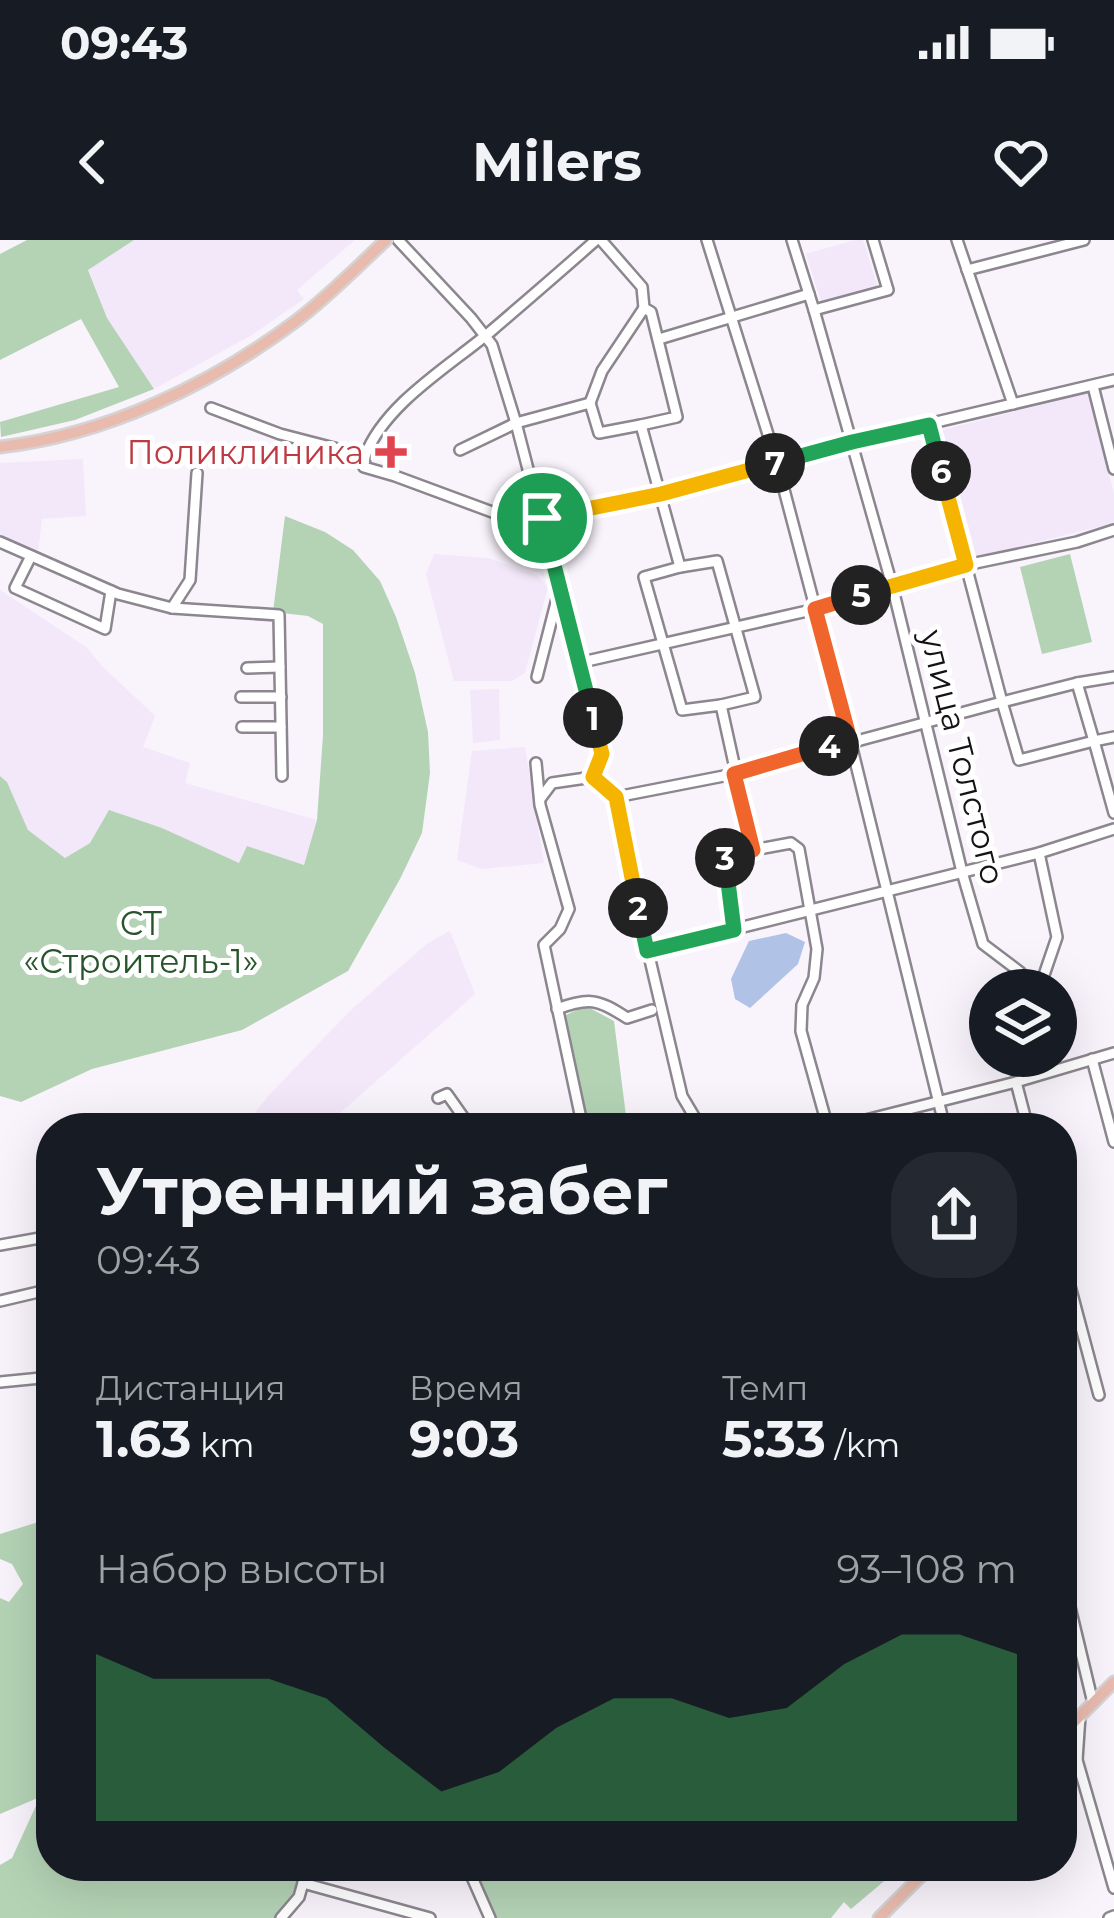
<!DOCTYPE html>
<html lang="ru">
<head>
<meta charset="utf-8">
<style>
	:root { --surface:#171b24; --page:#242831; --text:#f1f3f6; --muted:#9ea1a6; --accent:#317845 }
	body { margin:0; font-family:Montserrat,sans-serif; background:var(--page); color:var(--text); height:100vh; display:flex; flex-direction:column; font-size:45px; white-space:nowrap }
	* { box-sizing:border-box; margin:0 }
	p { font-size:39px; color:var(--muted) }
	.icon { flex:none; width:66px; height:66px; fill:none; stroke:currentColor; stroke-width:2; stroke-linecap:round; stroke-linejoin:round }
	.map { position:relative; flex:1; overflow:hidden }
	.drawer { position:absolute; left:36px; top:873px; width:1041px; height:768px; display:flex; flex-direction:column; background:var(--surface); border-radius:48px; box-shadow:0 12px 48px #0002 }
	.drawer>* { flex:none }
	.fabs { position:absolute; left:969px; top:729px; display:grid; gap:24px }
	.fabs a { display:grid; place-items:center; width:108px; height:108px; border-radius:50%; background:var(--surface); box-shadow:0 12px 48px #0002; font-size:60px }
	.pin { position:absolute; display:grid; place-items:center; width:102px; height:102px; color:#fff; margin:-51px; border:6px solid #fff; border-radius:50%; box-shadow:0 3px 12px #0007 }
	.km { position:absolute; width:60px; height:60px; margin:-30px; border-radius:50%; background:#222; color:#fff; font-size:33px; line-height:60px; text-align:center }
	.round { display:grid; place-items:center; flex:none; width:126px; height:126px; border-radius:48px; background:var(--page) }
	.headline { display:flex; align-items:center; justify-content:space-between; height:204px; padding:0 60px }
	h1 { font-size:66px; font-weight:700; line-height:90px }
	.metrics { display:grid; grid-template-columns:repeat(3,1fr); gap:18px; height:204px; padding:12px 60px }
	.metrics div { display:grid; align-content:center }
	.metrics b { font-size:51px; font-weight:700 }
	.metrics small { font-size:33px; font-weight:400 }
	.metrics p { font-size:33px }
	.chart { height:336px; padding:24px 60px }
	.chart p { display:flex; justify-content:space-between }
	.chart svg { width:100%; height:216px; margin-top:12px; fill:var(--accent); opacity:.7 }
	.status { display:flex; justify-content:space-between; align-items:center; height:84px; padding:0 60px; background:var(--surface); direction:ltr }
	.status svg { height:33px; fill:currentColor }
	header { display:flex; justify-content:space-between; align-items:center; height:156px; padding:0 60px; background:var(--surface); font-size:54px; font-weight:700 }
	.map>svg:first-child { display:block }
	.built { fill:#f3e8f9 }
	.green { fill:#b4d3b5 }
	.water { fill:#b0c2e5 }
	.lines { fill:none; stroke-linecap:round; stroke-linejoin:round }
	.minor-casing { stroke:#8c868f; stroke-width:14 }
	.major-casing { stroke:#d5d4d5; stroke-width:15 }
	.minor { stroke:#fff; stroke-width:9 }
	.major { stroke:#e9bbaf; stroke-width:10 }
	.split-1-casing { stroke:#fff; stroke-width:24 }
	.split-2-casing { stroke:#fff; stroke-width:24 }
	.split-3-casing { stroke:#fff; stroke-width:24 }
	.split-4-casing { stroke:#fff; stroke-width:24 }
	.split-5-casing { stroke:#fff; stroke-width:24 }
	.split-6-casing { stroke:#fff; stroke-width:24 }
	.split-7-casing { stroke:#fff; stroke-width:24 }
	.split-8-casing { stroke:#fff; stroke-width:24 }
	.split-1 { stroke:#22a559; stroke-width:15 }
	.split-2 { stroke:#f5b400; stroke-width:15 }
	.split-3 { stroke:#22a559; stroke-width:15 }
	.split-4 { stroke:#f0652b; stroke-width:15 }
	.split-5 { stroke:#f0652b; stroke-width:15 }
	.split-6 { stroke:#f5b400; stroke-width:15 }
	.split-7 { stroke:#22a559; stroke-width:15 }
	.split-8 { stroke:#f5b400; stroke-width:15 }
	.health-dot { fill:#e0444e; stroke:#fff; stroke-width:4.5 }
	.labels { text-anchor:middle; stroke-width:10; stroke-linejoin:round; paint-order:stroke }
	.health-label { font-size:33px; fill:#be3a42; stroke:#fff; text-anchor:end }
	.street-label { font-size:33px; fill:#141215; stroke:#fff }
	.park-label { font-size:33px; fill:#27542b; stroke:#fff }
</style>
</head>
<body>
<div class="status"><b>09:43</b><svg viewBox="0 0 49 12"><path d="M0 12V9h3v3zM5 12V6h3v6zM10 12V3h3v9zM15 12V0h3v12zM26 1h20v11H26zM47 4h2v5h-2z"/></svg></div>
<header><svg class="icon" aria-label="back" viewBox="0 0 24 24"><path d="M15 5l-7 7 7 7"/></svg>Milers<svg class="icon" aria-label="heart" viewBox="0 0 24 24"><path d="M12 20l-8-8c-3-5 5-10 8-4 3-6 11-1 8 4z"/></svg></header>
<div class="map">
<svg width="1114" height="1678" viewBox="0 0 1114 1678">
	<rect width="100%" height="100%" fill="#f9f3fc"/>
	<g class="built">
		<path d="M134,0H355L297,50L304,59L252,95L154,149L107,78L88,29Z"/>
		<path d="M855,0H863L878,47L821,62L806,14Z"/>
		<path d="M1089,153L1114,254V283L974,318L942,190Z"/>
		<path d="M83,219L86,276L42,279L38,313L0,298V223Z"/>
		<path d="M434,314L488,318L537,335L548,347L525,433L512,441H454L426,334Z"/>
		<path d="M0,350L86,407L102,426L155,476L143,507L190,523L185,543L317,580L304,625L248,606L240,624L162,588L90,603L65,618L28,590L7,542L0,535Z"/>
		<path d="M499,449L500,500L473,503L470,450Z"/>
		<path d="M525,507L544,623L481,629L457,620L472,511Z"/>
		<path d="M450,691L475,754L323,888H243L269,855L351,770L428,703Z"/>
	</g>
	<g class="green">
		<path d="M27,0H134L88,30L107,78L154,149L75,180L1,197L0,182L119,147L81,79L0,120V14Z"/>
		<path d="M285,276L325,292L353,310L380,341L396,377L415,433L428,492L430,533L422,593L400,639L348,731L242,790L92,829L21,862L0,856V536L7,542L28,590L65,618L90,603L109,570L162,588L239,623L247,606L304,625L317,580L323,495V384L308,376L273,372Z"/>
		<path d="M1070,314L1092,402L1042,414L1020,327Z"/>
		<path d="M586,766L614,781L626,876L632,888H583L559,778Z"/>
		<path d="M48,1279L51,1280V1626H298L303,1643L274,1678H0V1625L12,1618L40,1557L0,1574V1358L9,1362L23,1344L12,1324L0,1319V1294Z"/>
		<path d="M467,1626H902L851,1669L844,1662L831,1678H493Z"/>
	</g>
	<path class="water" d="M786,693L805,702L798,724L750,768L735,759L731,739L749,701Z"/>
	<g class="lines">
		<g class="minor-casing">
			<g id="minor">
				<path d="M398,0L471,78L492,105L516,183L602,514L593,537"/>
				<path d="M601,0L642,47L644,68L651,72L677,177L641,185L680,327L644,337L682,470L721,465L753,610L725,618L734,690"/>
				<path d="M707,0L777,223L850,500L945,888"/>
				<path d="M792,0L814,70L892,345L962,632L983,704L1020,732L1034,750"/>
				<path d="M957,0L1013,164"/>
				<path d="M967,30L1084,0"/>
				<path d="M814,70L888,50L873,0"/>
				<path d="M659,99L809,54"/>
				<path d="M1093,146L1114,229"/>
				<path d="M590,163L602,131L644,68"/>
				<path d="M211,168L280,194L365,216L364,227L395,236L530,286L542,278L661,254L852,202L1114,140"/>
				<path d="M929,185L1002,462L1019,520L1094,501L1114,573"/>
				<path d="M460,210L516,183L590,163L599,193L641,185"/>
				<path d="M365,216C385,164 448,127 490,92C525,62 561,31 596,0"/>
				<path d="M0,302L118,354L172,368L279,375L282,536"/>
				<path d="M31,316L15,348L105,389L111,351"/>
				<path d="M680,327L717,321L755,457L721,465"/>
				<path d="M172,368L190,340L197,233"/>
				<path d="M578,423L816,369L966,325L1077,302L1114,290"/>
				<path d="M247,428L280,427"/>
				<path d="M537,437L558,355"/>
				<path d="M1077,443L1094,501L1114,497"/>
				<path d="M241,457H281"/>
				<path d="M242,487H281"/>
				<path d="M536,523L540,565L569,669L560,689L544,705L583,888"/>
				<path d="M593,537L616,557L631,639L682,856L701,888"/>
				<path d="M616,557L734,534L1002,462L1077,443L1114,437"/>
				<path d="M540,559L552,543L593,537"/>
				<path d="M753,610L791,603L799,609L817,709L814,738L802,765L801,791L828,888"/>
				<path d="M1039,613L1057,697L1044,735L1043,750"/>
				<path d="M647,711L1039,613L1114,589"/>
				<path d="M557,769C589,757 598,759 627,778L652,770"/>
				<path d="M1092,819L1114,902"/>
				<path d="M1016,842L1028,888"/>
				<path d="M438,858L447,854L471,888"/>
				<path d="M834,888L1016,842L1114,813"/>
				<path d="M0,1005L51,996"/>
				<path d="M1062,1016L1099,1155"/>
				<path d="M0,1061L51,1049"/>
				<path d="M0,1142L51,1137"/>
				<path d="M1062,1334L1093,1463"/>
				<path d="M1062,1502L1077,1520L1114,1648"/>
				<path d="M1077,1520L1080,1476"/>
				<path d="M467,1626L490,1678"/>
				<path d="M303,1643L430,1678"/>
				<path d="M281,1678L299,1657L303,1643"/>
				<path d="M1109,1678L1114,1676"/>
			</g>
		</g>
		<g class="major-casing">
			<g id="major">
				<path d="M0,207C106,195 212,144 296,81C328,57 357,27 386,0"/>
				<path d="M1062,1494L1114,1442"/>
				<path d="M879,1678L931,1626"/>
			</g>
		</g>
		<use href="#minor" class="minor"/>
		<use href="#major" class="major"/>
	</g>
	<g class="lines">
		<g class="split-1-casing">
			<path id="split-1" d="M542,278L593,478"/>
		</g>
		<g class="split-2-casing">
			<path id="split-2" d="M593,478L602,514L593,537L616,557L638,668"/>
		</g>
		<g class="split-3-casing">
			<path id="split-3" d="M638,668L647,711L734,690L725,618"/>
		</g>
		<g class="split-4-casing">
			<path id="split-4" d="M725,618L753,610L734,534L829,506"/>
		</g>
		<g class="split-5-casing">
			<path id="split-5" d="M829,506L850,500L815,369L861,355"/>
		</g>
		<g class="split-6-casing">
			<path id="split-6" d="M861,355L966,325L941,231"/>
		</g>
		<g class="split-7-casing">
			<path id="split-7" d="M775,223L852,202L929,185L941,231"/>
		</g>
		<g class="split-8-casing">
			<path id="split-8" d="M542,278L661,254L775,223"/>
		</g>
		<use href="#split-1" class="split-1"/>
		<use href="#split-2" class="split-2"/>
		<use href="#split-3" class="split-3"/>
		<use href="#split-4" class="split-4"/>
		<use href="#split-5" class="split-5"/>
		<use href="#split-6" class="split-6"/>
		<use href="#split-7" class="split-7"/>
		<use href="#split-8" class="split-8"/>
	</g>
	<path class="health-dot" d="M385 194h12v12h12v12h-12v12h-12v-12h-12v-12h12z"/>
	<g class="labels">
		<g class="health-label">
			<text x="364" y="224">Поликлиника</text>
		</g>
		<g class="street-label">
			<text transform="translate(963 517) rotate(76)" y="12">улица Толстого</text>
		</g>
		<g class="park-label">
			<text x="141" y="695">СТ<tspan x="141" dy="38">«Строитель-1»</tspan></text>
		</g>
	</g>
</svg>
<div class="fabs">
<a><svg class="icon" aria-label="layers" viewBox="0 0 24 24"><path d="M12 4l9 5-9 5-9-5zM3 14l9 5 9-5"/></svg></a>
</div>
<div class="pin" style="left:542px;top:278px;background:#1e9e55"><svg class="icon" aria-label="arrive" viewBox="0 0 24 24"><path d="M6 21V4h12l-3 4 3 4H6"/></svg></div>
<b class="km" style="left:593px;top:478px">1</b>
<b class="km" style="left:638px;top:668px">2</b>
<b class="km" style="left:725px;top:618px">3</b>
<b class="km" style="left:829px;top:506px">4</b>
<b class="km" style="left:861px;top:355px">5</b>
<b class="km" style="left:941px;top:231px">6</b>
<b class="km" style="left:775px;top:223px">7</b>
<section class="drawer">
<div class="headline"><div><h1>Утренний забег</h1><p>09:43</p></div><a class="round"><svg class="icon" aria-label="share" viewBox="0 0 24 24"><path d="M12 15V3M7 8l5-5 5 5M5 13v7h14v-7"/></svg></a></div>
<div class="metrics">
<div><p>Дистанция</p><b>1.63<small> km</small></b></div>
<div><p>Время</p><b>9:03</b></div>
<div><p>Темп</p><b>5:33<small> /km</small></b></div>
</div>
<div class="chart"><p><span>Набор высоты</span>93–108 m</p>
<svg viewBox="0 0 160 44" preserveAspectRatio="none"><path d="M0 44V10L10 15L20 15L30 15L40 19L50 29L60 38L70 34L80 25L90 19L100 19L110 23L120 21L130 12L140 6L150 6L160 10V44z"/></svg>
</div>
</section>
</div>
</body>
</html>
